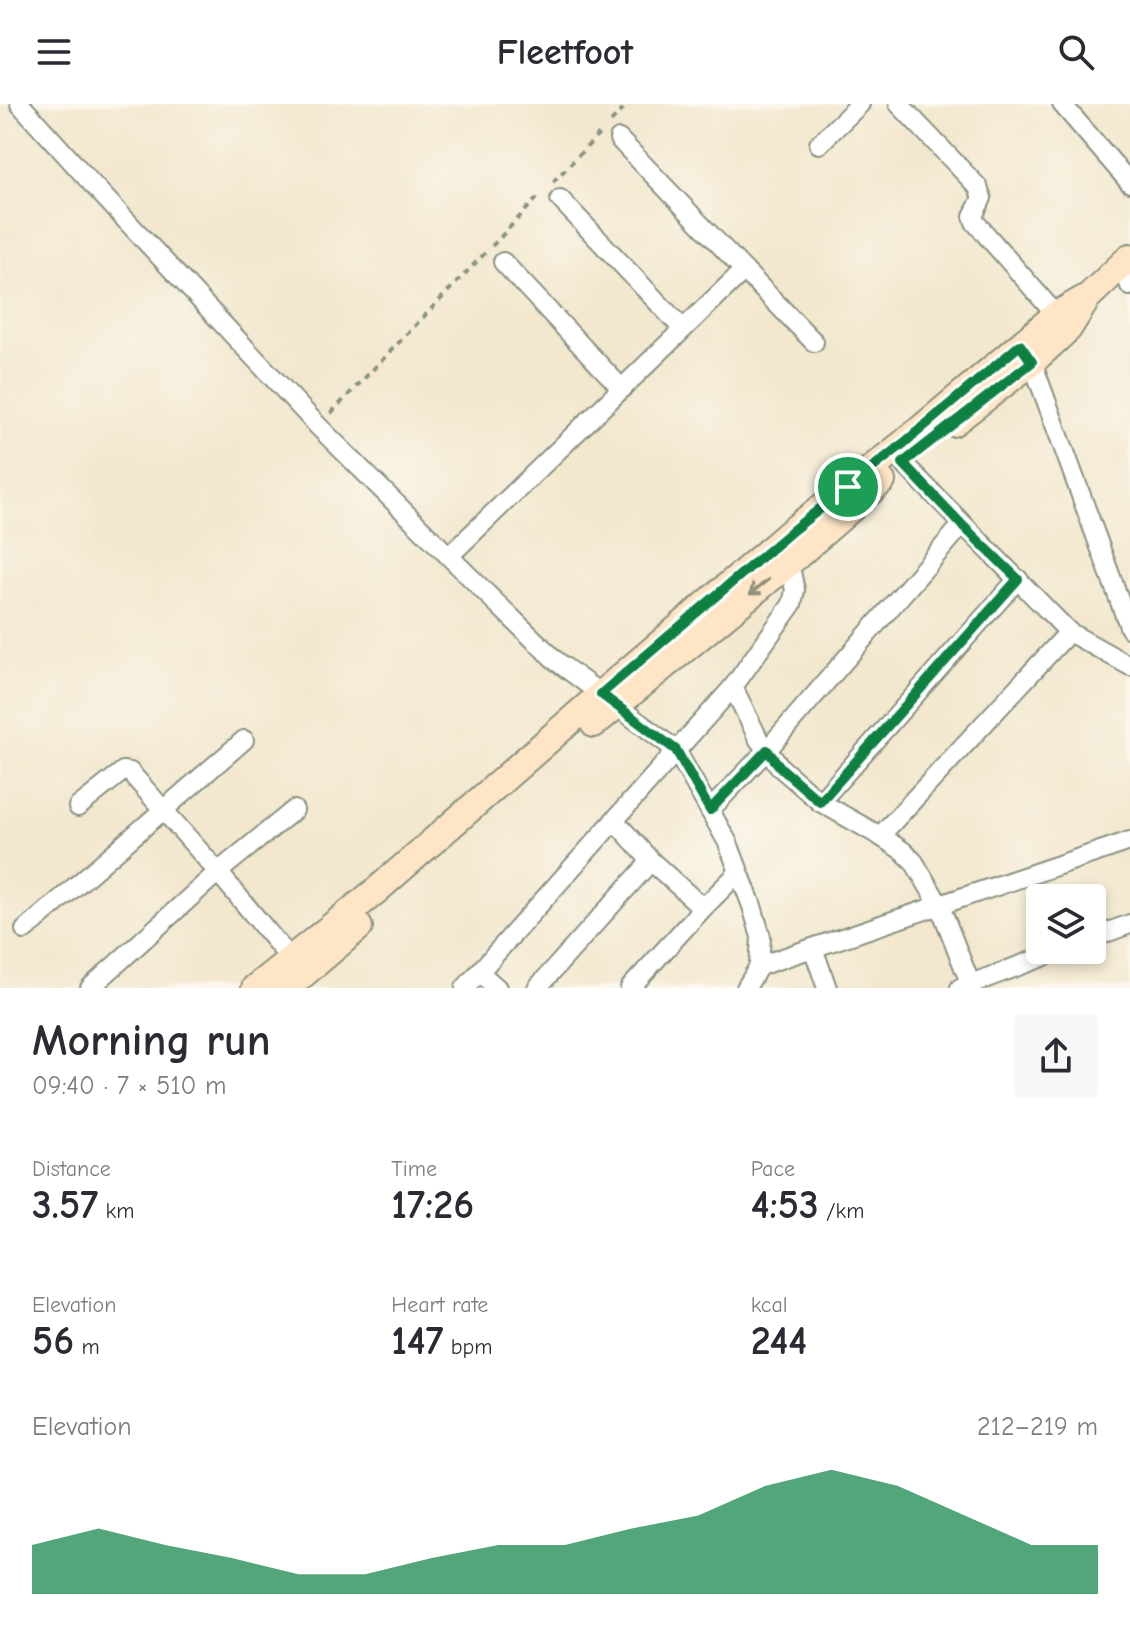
<!DOCTYPE html>
<html lang="en">
<head>
<meta charset="utf-8">
<style>
	:root { --surface:#fff; --page:#f7f7f7; --text:#2b2b33; --muted:#7c7c81; --accent:#0b8043 }
	body { margin:0; font-family:"Comic Neue",sans-serif; background:var(--page); color:var(--text); height:100vh; display:flex; flex-direction:column; font-size:30px; white-space:nowrap }
	* { box-sizing:border-box; margin:0 }
	p { font-size:26px; color:var(--muted) }
	.icon { flex:none; width:44px; height:44px; fill:none; stroke:currentColor; stroke-width:2; stroke-linecap:round; stroke-linejoin:round }
	.map { position:relative; height:884px; overflow:hidden }
	.sheet { display:flex; flex-direction:column; background:var(--surface); flex:1 }
	.sheet>* { flex:none }
	.fabs { position:absolute; left:1026px; top:780px; display:grid; gap:16px }
	.fabs a { display:grid; place-items:center; width:80px; height:80px; border-radius:8px; background:var(--surface); box-shadow:0 4px 12px #0003; font-size:40px }
	.pin { position:absolute; display:grid; place-items:center; width:68px; height:68px; color:#fff; margin:-34px; border:4px solid #fff; border-radius:50%; box-shadow:0 2px 8px #0007 }
	.round { display:grid; place-items:center; flex:none; width:84px; height:84px; border-radius:8px; background:var(--page) }
	.headline { display:flex; align-items:center; justify-content:space-between; height:136px; padding:0 32px }
	h1 { font-size:44px; font-weight:600; line-height:60px }
	.stats { display:grid; grid-template-columns:repeat(3,1fr); gap:12px; height:136px; padding:8px 32px }
	.stats div { display:grid; align-content:center }
	.stats b { font-size:40px; font-weight:600 }
	.stats small { font-size:22px; font-weight:400 }
	.stats p { font-size:22px }
	.chart { height:224px; padding:16px 32px }
	.chart p { display:flex; justify-content:space-between }
	.chart svg { width:100%; height:144px; margin-top:8px; fill:var(--accent); opacity:.7 }
	header { display:flex; justify-content:space-between; align-items:center; height:104px; padding:0 32px; background:var(--surface); font-size:36px; font-weight:600 }
	.map>svg:first-child { display:block }
	.lines { fill:none; stroke-linecap:round; stroke-linejoin:round }
	.street-casing { stroke:#899280; stroke-width:22 }
	.secondary-casing { stroke:#899280; stroke-width:30 }
	.path { stroke:#899280; stroke-width:4; stroke-dasharray:6 6; stroke-linecap:butt }
	.street { stroke:#fff; stroke-width:18 }
	.secondary { stroke:#fee5c5; stroke-width:26 }
	.oneway { stroke:#8e917c }
	.route-casing { stroke:#fff; stroke-width:16 }
	.route { stroke:#0b8043; stroke-width:10 }
</style>
</head>
<body>
<header><svg class="icon" aria-label="menu" viewBox="0 0 24 24"><path d="M4 6h16M4 12h16M4 18h16"/></svg>Fleetfoot<svg class="icon" aria-label="search" viewBox="0 0 24 24"><circle cx="10" cy="10" r="6"/><path d="M15 15l6 6"/></svg></header>
<div class="map">
<svg width="1130" height="884" viewBox="0 0 1130 884">
	<rect width="100%" height="100%" fill="#fbf7ec"/>
	<filter id="ink" filterUnits="userSpaceOnUse"><feTurbulence type="fractalNoise" baseFrequency=".0125" numOctaves="2"/><feDisplacementMap in="SourceGraphic" scale="16" xChannelSelector="R" yChannelSelector="G"/><feConvolveMatrix kernelMatrix="1 2 1 2 8 2 1 2 1" color-interpolation-filters="sRGB"/></filter>
	<filter id="wash" filterUnits="userSpaceOnUse"><feTurbulence type="fractalNoise" baseFrequency=".006" numOctaves="4" result="noise"/><feDisplacementMap in="SourceGraphic" scale="32" xChannelSelector="R" yChannelSelector="G"/><feGaussianBlur stdDeviation="1.8" result="paint"/><feColorMatrix in="noise" values="0 0 0 0 0 0 0 0 0 0 0 0 0 0 0 0 0 1.4 0 .05"/><feComposite in="paint" operator="in"/></filter>
	<g filter="url(#wash)">
		<rect width="100%" height="100%" fill="#f3e7cd"/>
	</g>
	<g filter="url(#ink)">
		<g class="lines">
			<g class="street-casing">
				<g id="street">
					<path d="M20,0L94,82L318,322L487,490L555,556L676,646L728,739L752,802L761,833L759,862L746,884"/>
					<path d="M899,0L978,83L982,94L973,112L975,118L1064,220"/>
					<path d="M1062,0L1130,79"/>
					<path d="M819,40L860,0"/>
					<path d="M560,95L683,225"/>
					<path d="M503,158L622,285"/>
					<path d="M1123,160L1130,182"/>
					<path d="M744,166L814,238"/>
					<path d="M1026,250L1032,258L1130,525"/>
					<path d="M449,452L744,166L619,35"/>
					<path d="M1069,528L1130,562"/>
					<path d="M733,583L759,636L781,664L820,698L880,732L903,747L914,758L940,802L972,884"/>
					<path d="M820,698L1018,475"/>
					<path d="M78,703L123,667L130,668L218,768L297,863"/>
					<path d="M710,706L767,646L962,421"/>
					<path d="M614,716L651,757L703,804L630,884"/>
					<path d="M880,732L1069,528L903,359"/>
					<path d="M703,804L739,768"/>
					<path d="M25,826L244,636"/>
					<path d="M1092,834L1130,820"/>
					<path d="M813,844L827,884"/>
					<path d="M759,862L1130,737"/>
					<path d="M479,868L497,884"/>
					<path d="M90,884L218,768L294,706"/>
					<path d="M465,884L733,583L792,500L795,486L789,459"/>
					<path d="M537,884L651,757"/>
					<path d="M960,884L1061,846"/>
				</g>
			</g>
			<g class="secondary-casing">
				<g id="secondary">
					<path d="M953,319L1032,258L1068,225L1085,198"/>
					<path d="M594,620L789,459L882,377"/>
					<path d="M255,884L377,786L601,590L793,426L904,339L1056,211L1089,192L1130,153"/>
					<path d="M287,884L359,823"/>
				</g>
			</g>
			<g class="path">
				<path d="M611,18L628,0"/>
				<path d="M553,78L602,27"/>
				<path d="M492,142L541,90"/>
				<path d="M331,309L486,148"/>
			</g>
			<use href="#street" class="street"/>
			<use href="#secondary" class="secondary"/>
		</g>
		<defs><path id="oneway-shaft" d="M-6 0H5M1.5-3L5.5 0L1.5 3" fill="none" stroke-width="1.6" stroke-linecap="round" stroke-linejoin="round" transform="scale(2)"/></defs>
		<use class="oneway" href="#oneway-shaft" transform="translate(759 483) rotate(141)"/>
	</g>
	<g class="lines" filter="url(#ink)">
		<g class="route-casing">
			<path id="route" d="M1020,241L1032,258L903,359L962,421L1018,475L820,698L781,664L767,646L710,706L676,646L601,590L793,426L904,339Z"/>
		</g>
		<use href="#route" class="route"/>
	</g>
</svg>
<div class="fabs">
<a><svg class="icon" aria-label="layers" viewBox="0 0 24 24"><path d="M12 4l9 5-9 5-9-5zM3 14l9 5 9-5"/></svg></a>
</div>
<div class="pin" style="left:848px;top:383px;background:#1e9e55"><svg class="icon" aria-label="arrive" viewBox="0 0 24 24"><path d="M6 21V4h12l-3 4 3 4H6"/></svg></div>
</div>
<section class="sheet">
<div class="headline"><div><h1>Morning run</h1><p>09:40 · 7 × 510 m</p></div><a class="round"><svg class="icon" aria-label="share" viewBox="0 0 24 24"><path d="M12 15V3M7 8l5-5 5 5M5 13v7h14v-7"/></svg></a></div>
<div class="stats">
<div><p>Distance</p><b>3.57<small> km</small></b></div>
<div><p>Time</p><b>17:26</b></div>
<div><p>Pace</p><b>4:53<small> /km</small></b></div>
</div>
<div class="stats">
<div><p>Elevation</p><b>56<small> m</small></b></div>
<div><p>Heart rate</p><b>147<small> bpm</small></b></div>
<div><p>kcal</p><b>244</b></div>
</div>
<div class="chart"><p><span>Elevation</span>212–219 m</p>
<svg viewBox="0 0 160 44" preserveAspectRatio="none"><path d="M0 44V29L10 24L20 29L30 33L40 38L50 38L60 33L70 29L80 29L90 24L100 20L110 11L120 6L130 11L140 20L150 29L160 29V44z"/></svg>
</div>
</section>
</body>
</html>
